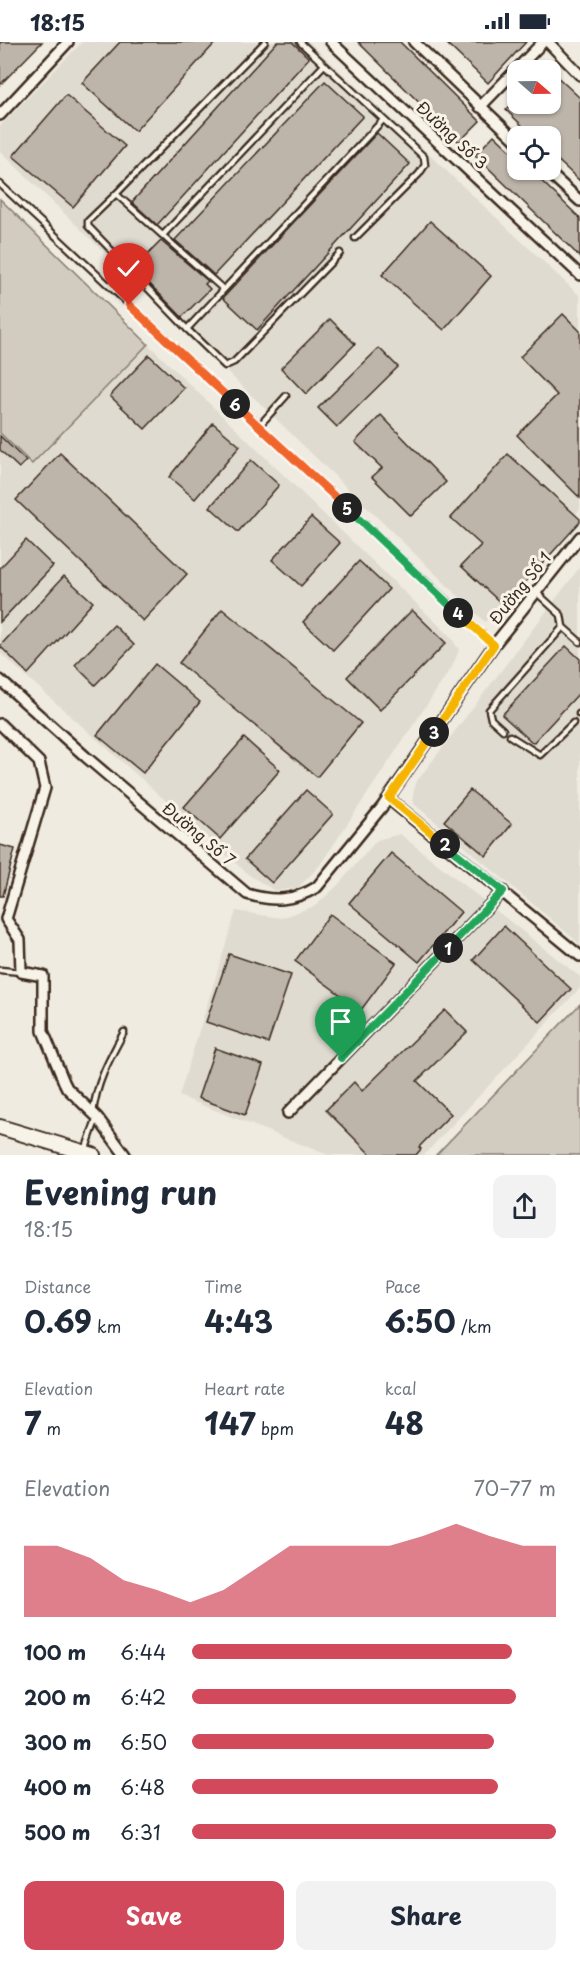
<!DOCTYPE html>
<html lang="en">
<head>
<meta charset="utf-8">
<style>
	:root { --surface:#fff; --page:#f2f2f3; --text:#1f2937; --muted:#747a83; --accent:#d1495b }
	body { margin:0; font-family:"Playpen Sans",sans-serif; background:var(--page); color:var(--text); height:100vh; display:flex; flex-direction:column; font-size:22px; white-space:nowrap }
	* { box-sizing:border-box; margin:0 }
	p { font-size:20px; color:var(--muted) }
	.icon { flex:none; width:33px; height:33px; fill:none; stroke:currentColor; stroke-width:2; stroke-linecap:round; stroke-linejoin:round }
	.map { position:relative; height:1113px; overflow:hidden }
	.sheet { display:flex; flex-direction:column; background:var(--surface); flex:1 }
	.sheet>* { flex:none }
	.needle { width:39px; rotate:110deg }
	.controls { position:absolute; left:507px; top:18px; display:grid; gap:12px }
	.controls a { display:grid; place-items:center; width:54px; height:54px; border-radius:12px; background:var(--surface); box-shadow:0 2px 4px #0004; font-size:30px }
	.pin { position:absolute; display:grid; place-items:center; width:51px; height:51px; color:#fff; margin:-62px -26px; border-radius:50% 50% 50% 0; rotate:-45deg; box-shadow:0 0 6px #0007 }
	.pin .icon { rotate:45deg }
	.km { position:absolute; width:30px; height:30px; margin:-15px; border-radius:50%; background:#222; color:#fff; font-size:16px; line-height:30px; text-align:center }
	.round { display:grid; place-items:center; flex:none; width:63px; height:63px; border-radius:12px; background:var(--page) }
	.overview { display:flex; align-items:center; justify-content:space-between; height:102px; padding:0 24px }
	h1 { font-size:33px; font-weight:700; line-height:45px }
	.figures { display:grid; grid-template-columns:repeat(3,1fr); gap:9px; height:102px; padding:6px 24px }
	.figures div { display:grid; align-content:center }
	.figures b { font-size:30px; font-weight:700 }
	.figures small { font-size:16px; font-weight:400 }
	.figures p { font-size:16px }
	.chart { height:168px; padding:12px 24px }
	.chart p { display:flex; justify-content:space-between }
	.chart svg { width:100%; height:108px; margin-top:6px; fill:var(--accent); opacity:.7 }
	.primary-button { display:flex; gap:12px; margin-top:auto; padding:12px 24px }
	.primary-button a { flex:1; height:69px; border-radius:12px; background:var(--accent); color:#fff; font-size:24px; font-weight:700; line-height:69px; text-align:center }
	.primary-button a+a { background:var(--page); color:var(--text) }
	ul { padding:0 24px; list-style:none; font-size:20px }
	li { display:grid; grid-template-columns:96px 72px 1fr; align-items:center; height:45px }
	li i { height:15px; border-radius:8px; background:var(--accent) }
	.status { display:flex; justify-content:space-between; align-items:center; height:42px; padding:0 30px; background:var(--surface); direction:ltr }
	.status svg { height:16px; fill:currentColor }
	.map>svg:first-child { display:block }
	.built { fill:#e0dbd0 }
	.green { fill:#d1cbc0; stroke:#867a6f; stroke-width:1.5 }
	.building { fill:#bdb5aa; stroke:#3b2a1e; stroke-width:1.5 }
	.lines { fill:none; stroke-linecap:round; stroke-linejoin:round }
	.lane-casing { stroke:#3b2a1e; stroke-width:9 }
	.street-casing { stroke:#3b2a1e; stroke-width:14 }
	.secondary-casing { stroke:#3b2a1e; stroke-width:18 }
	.lane { stroke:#f7f3e8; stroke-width:4.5 }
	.street { stroke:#f7f3e8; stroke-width:9 }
	.secondary { stroke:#f7f3e8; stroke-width:14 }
	.split-1-casing { stroke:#fff; stroke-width:12 }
	.split-2-casing { stroke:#fff; stroke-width:12 }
	.split-3-casing { stroke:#fff; stroke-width:12 }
	.split-4-casing { stroke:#fff; stroke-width:12 }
	.split-5-casing { stroke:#fff; stroke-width:12 }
	.split-6-casing { stroke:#fff; stroke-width:12 }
	.split-7-casing { stroke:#fff; stroke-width:12 }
	.split-1 { stroke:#22a559; stroke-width:8 }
	.split-2 { stroke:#22a559; stroke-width:8 }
	.split-3 { stroke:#f5b400; stroke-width:8 }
	.split-4 { stroke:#f5b400; stroke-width:8 }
	.split-5 { stroke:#22a559; stroke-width:8 }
	.split-6 { stroke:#f0652b; stroke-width:8 }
	.split-7 { stroke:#f0652b; stroke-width:8 }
	.labels { text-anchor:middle; stroke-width:6; stroke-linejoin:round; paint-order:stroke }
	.street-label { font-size:16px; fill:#3b2a1e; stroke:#f7f3e8 }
</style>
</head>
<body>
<div class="status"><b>18:15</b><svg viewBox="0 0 49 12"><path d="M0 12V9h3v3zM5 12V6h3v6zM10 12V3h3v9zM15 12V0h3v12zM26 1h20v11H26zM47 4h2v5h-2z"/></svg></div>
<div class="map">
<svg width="580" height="1113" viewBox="0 0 580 1113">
	<rect width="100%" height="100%" fill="#efebe0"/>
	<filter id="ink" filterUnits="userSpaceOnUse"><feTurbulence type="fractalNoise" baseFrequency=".0167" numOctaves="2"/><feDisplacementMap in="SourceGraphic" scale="12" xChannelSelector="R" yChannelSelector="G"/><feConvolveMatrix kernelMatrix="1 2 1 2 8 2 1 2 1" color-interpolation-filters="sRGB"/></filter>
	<g filter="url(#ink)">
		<g class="built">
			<path d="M82,0H309L580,254V467L485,580L0,109V84Z"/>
			<path d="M148,302L451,595L459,608L452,625L320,823L298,846L275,849L249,833L0,611V391L32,422Z"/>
			<path d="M580,525V902L413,761V751L417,739Z"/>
			<path d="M400,792L580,935V946L424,1113H328L179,1054L236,869L281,876L315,864L337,844L377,798Z"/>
		</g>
		<g class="green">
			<path d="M0,157L148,302L32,422L0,391Z"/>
			<path d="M580,962V1113H436Z"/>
		</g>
		<g class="building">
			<path d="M0,0H42L0,43Z"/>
			<path d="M120,0H216L135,89L82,41Z"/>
			<path d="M277,0H292L309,16L157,183L132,160Z"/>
			<path d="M358,0H400L480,79L459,100Z"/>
			<path d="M445,0H526L488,41Z"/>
			<path d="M550,28L580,56V139L550,111V94H533L506,68L518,56V62H550Z"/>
			<path d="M325,39L363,74L214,233L175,198Z"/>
			<path d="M66,53L125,104L73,165L13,114Z"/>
			<path d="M377,91L410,122L257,288L223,256Z"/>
			<path d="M494,93L518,116V128H530L580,176V215L475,113Z"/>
			<path d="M430,179L491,234L444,288L382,233Z"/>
			<path d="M161,199L208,239L205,242L210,247L182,275L134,226Z"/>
			<path d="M563,272L580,289V456L517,393L557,353L520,315Z"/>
			<path d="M330,277L355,302L306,352L281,326Z"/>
			<path d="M379,306L398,325L337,385L318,366Z"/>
			<path d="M149,313L184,346L145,387L110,354Z"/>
			<path d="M381,373L446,440L411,474L372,435L382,426L355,400Z"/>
			<path d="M213,381L240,404L195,457L169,435Z"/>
			<path d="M0,394L26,419L19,426L0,408Z"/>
			<path d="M60,411L187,532L143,579L16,458Z"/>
			<path d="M508,412L580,477V480L504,564L461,524L481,503L451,476Z"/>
			<path d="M251,418L279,443L238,490L210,465Z"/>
			<path d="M311,475L340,501L301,544L272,518Z"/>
			<path d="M26,498L53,524L0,580V526Z"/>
			<path d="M359,519L389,547L333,608L303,580Z"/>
			<path d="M64,534L93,560L28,632L0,604Z"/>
			<path d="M222,567L361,681L317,735L179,621Z"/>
			<path d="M412,568L446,601L380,668L347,635Z"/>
			<path d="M114,583L134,603L95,643L75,623Z"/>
			<path d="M566,604L580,617V650L533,701L502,673Z"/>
			<path d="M155,622L200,660L143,731L97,693Z"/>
			<path d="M244,696L280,728L220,797L184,765Z"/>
			<path d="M306,748L333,772L272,841L245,817Z"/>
			<path d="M470,748L512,782L486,814L444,779Z"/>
			<path d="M0,803L15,807L3,854H0Z"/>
			<path d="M391,811L461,870L419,920L349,861Z"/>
			<path d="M330,872L396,921L361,968L295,919Z"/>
			<path d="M504,884L571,947L540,980L473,918Z"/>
			<path d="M229,912L291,933L268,1001L206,980Z"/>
			<path d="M445,968L467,990L417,1039L451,1072L419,1105L421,1107L416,1113H371L326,1068L354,1040L362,1049Z"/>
			<path d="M215,1006L263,1023L245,1073L198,1056Z"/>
		</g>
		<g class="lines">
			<g class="lane-casing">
				<g id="lane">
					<path d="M265,0L116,152L88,179V184L187,287L225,324L234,320L340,211"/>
					<path d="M300,0L424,115L425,123L419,132L355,196"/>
					<path d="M0,142L494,603"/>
					<path d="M116,152L223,247"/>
					<path d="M163,193L324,23"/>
					<path d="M187,287L383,78"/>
					<path d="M259,384L286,354"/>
					<path d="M563,585L580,600"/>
					<path d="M579,672H580"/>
					<path d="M503,688L491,677L489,668L563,585L561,573L536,550"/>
					<path d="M510,694L540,713L573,681"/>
					<path d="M0,928L21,930"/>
					<path d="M93,1071C96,1041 110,1016 124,990"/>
					<path d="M85,1109L97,1075"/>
				</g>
			</g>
			<g class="street-casing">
				<g id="street">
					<path d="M331,0L580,233"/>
					<path d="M414,0L518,100"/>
					<path d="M548,0L580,33"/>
					<path d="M480,65L543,0"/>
					<path d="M0,73L68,0"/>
					<path d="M546,128L580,159"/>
					<path d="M0,638L86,715L247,852C273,860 294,859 317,845L382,765L494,603L580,495"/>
					<path d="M0,682L39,720L45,746L6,877L20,898L21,930L43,934V989L64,1040L67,1046L97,1075L125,1113"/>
					<path d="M389,757L580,914"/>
					<path d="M288,1071L503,849"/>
				</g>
			</g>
			<g class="secondary-casing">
				<path id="secondary" d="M0,1085L93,1113"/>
			</g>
			<use href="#lane" class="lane"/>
			<use href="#street" class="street"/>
			<use href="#secondary" class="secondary"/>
		</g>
	</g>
	<g class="lines" filter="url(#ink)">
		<g class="split-1-casing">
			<path id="split-1" d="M341,1016L448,906"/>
		</g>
		<g class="split-2-casing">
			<path id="split-2" d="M445,802L503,849L448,906"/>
		</g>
		<g class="split-3-casing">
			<path id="split-3" d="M434,690L389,756L445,802"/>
		</g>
		<g class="split-4-casing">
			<path id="split-4" d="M434,690L494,603L458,571"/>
		</g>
		<g class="split-5-casing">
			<path id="split-5" d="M347,466L458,571"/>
		</g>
		<g class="split-6-casing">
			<path id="split-6" d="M235,362L347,466"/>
		</g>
		<g class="split-7-casing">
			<path id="split-7" d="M129,263L235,362"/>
		</g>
		<use href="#split-1" class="split-1"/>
		<use href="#split-2" class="split-2"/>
		<use href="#split-3" class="split-3"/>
		<use href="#split-4" class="split-4"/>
		<use href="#split-5" class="split-5"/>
		<use href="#split-6" class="split-6"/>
		<use href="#split-7" class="split-7"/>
	</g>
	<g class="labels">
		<g class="street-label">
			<text transform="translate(452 93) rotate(43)" y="6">Đường Số 3</text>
			<text transform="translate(520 546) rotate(-51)" y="6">Đường Số 1</text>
			<text transform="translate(199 792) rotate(40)" y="6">Đường Số 7</text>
		</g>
	</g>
</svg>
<div class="controls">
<a><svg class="needle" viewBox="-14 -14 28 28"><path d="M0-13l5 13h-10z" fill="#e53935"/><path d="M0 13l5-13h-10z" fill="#747a83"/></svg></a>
<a><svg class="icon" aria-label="locate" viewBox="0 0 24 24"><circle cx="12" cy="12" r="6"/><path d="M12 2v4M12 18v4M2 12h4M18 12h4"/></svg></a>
</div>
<div class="pin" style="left:341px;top:1016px;background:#1e9e55"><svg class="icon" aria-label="arrive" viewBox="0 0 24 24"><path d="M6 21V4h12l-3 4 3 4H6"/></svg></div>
<div class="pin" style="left:129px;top:263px;background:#d93025"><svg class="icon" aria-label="check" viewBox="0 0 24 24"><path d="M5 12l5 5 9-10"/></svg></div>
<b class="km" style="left:448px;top:906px">1</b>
<b class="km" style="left:445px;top:802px">2</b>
<b class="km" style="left:434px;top:690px">3</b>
<b class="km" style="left:458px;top:571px">4</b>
<b class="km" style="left:347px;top:466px">5</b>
<b class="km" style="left:235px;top:362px">6</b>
</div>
<section class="sheet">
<div class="overview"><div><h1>Evening run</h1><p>18:15</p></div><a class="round"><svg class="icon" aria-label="share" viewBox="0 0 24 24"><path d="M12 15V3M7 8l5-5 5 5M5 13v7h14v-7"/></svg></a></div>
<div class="figures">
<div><p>Distance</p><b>0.69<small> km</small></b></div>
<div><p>Time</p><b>4:43</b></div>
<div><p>Pace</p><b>6:50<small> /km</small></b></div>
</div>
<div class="figures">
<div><p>Elevation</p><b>7<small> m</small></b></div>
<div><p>Heart rate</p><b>147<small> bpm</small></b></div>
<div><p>kcal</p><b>48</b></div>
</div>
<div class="chart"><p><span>Elevation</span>70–77 m</p>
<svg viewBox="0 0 160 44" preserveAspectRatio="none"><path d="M0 44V15L10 15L20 20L30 29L40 33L50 38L60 33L70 24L80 15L90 15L100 15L110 15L120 11L130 6L140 11L150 15L160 15V44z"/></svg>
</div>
<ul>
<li><b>100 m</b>6:44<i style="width:88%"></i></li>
<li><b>200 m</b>6:42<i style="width:89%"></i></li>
<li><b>300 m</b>6:50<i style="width:83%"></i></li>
<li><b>400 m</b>6:48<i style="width:84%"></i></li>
<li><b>500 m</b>6:31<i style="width:100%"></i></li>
</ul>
<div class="primary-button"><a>Save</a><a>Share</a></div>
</section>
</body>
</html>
